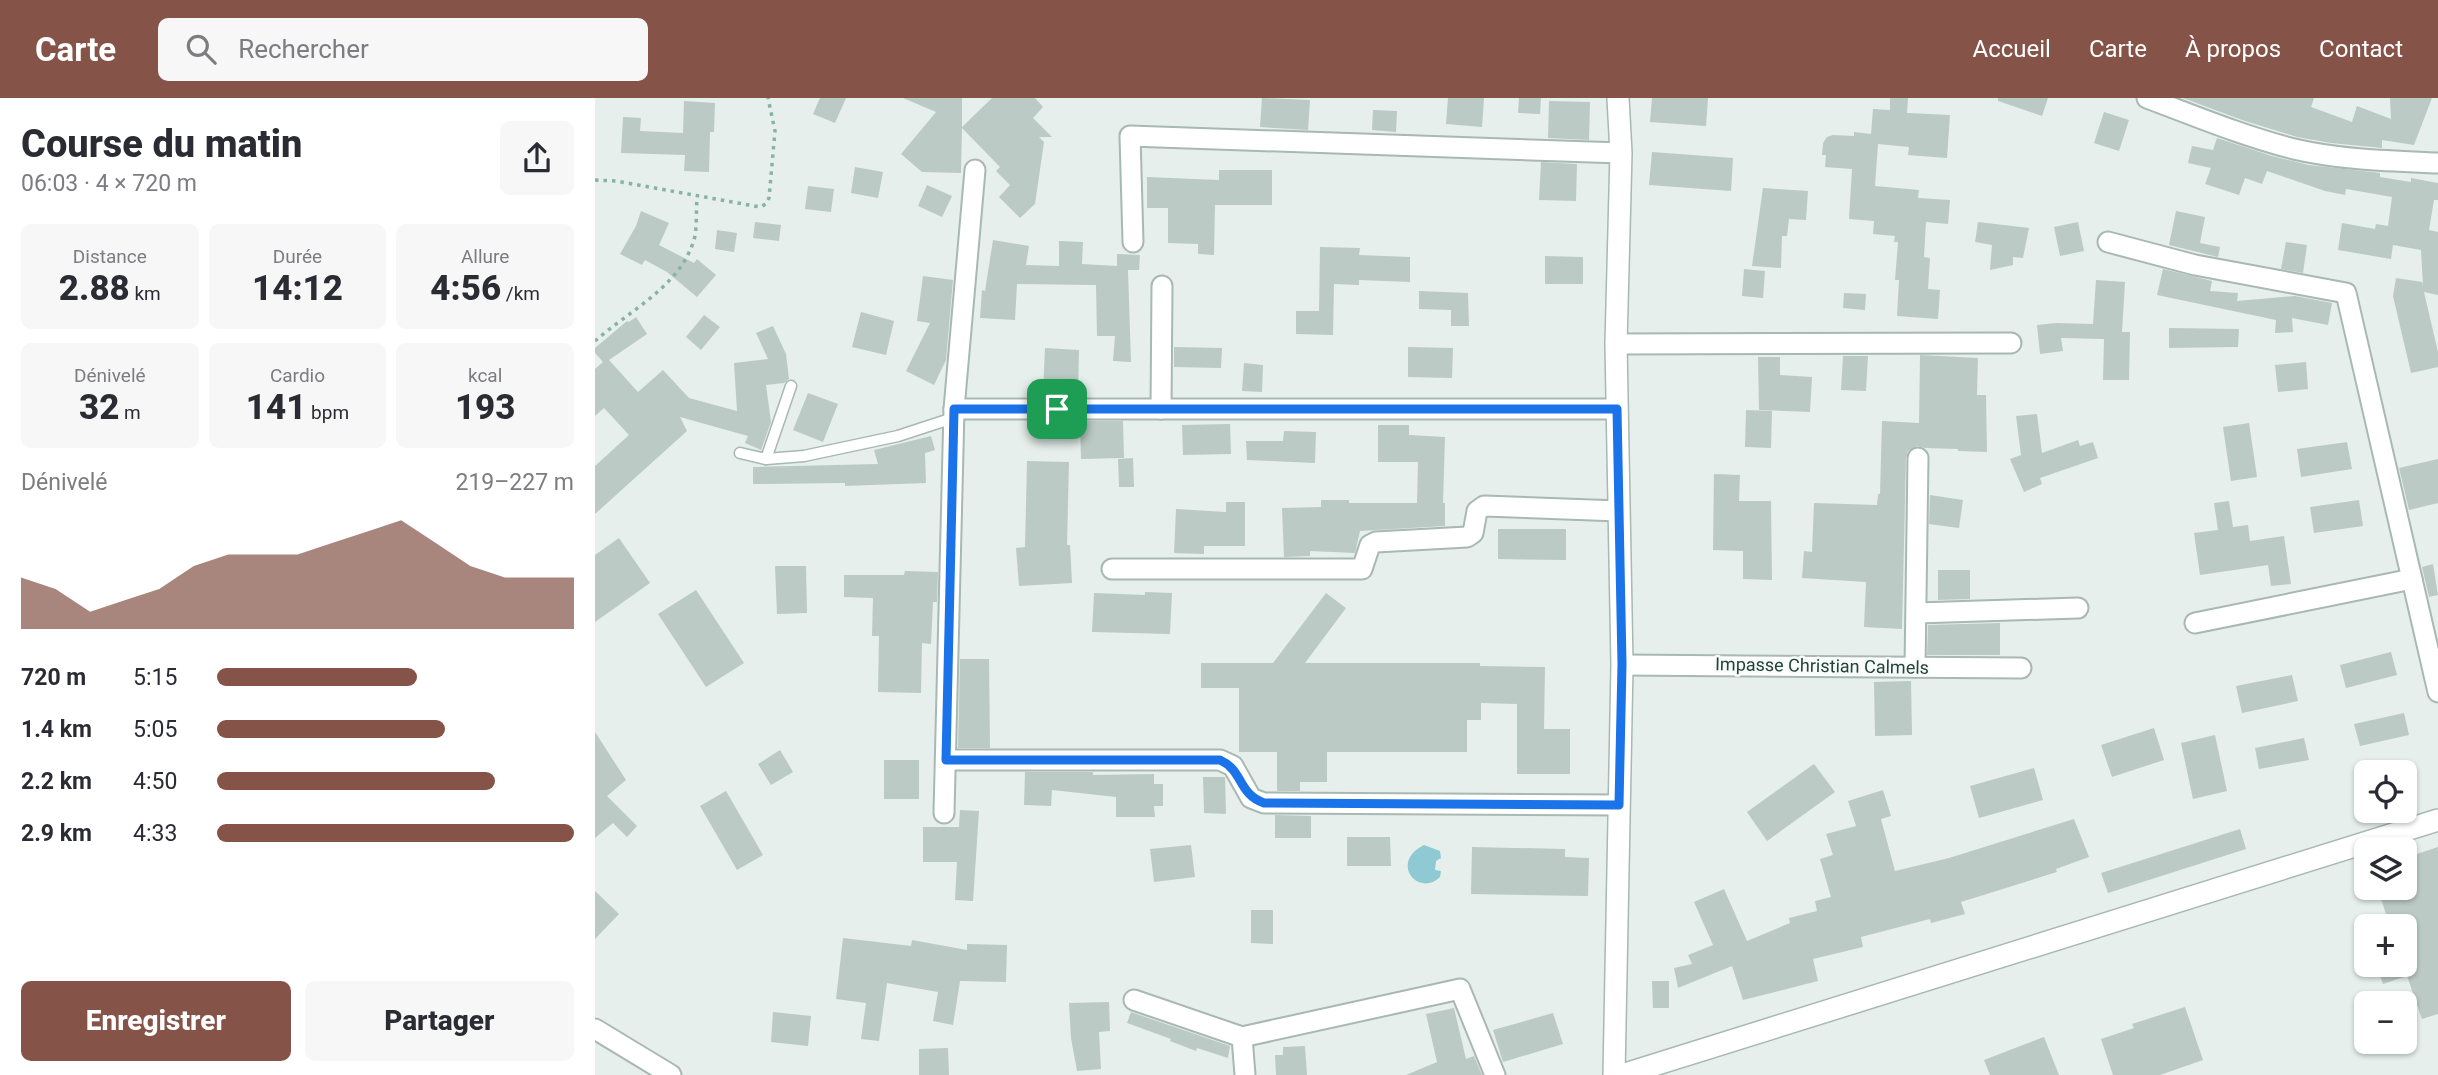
<!DOCTYPE html>
<html lang="fr">
<head>
<meta charset="utf-8">
<style>
	:root { --surface:#fff; --page:#f7f7f7; --text:#2b2b33; --muted:#7c7c81; --accent:#855347 }
	body { margin:0; font-family:Roboto,sans-serif; background:var(--page); color:var(--text); height:100vh; display:flex; flex-direction:column; font-size:26px; white-space:nowrap }
	* { box-sizing:border-box; margin:0 }
	p { font-size:23px; color:var(--muted) }
	.icon { flex:none; width:38px; height:38px; fill:none; stroke:currentColor; stroke-width:2; stroke-linecap:round; stroke-linejoin:round }
	.map { position:relative; flex:1; overflow:hidden }
	.panel { display:flex; flex-direction:column; background:var(--surface); width:595px }
	.panel>* { flex:none }
	.fabs { position:absolute; left:1759px; top:662px; display:grid; gap:14px }
	.fabs a { display:grid; place-items:center; width:63px; height:63px; border-radius:10px; background:var(--surface); box-shadow:0 2px 5px #0004; font-size:35px }
	.pin { position:absolute; display:grid; place-items:center; width:60px; height:60px; color:#fff; margin:-30px; border-radius:14px; box-shadow:0 4px 10px #0006 }
	.round { display:grid; place-items:center; flex:none; width:74px; height:74px; border-radius:10px; background:var(--page) }
	.summary { display:flex; align-items:center; justify-content:space-between; height:119px; padding:0 21px }
	h1 { font-size:38px; font-weight:800; line-height:52px }
	.metrics { display:grid; grid-template-columns:repeat(3,1fr); gap:10px; height:119px; padding:7px 21px }
	.metrics div { display:grid; align-content:center; border-radius:10px; background:var(--page); text-align:center }
	.metrics b { font-size:35px; font-weight:800 }
	.metrics small { font-size:19px; font-weight:400 }
	.metrics p { font-size:19px }
	.chart { height:196px; padding:14px 21px }
	.chart p { display:flex; justify-content:space-between }
	.chart svg { width:100%; height:126px; margin-top:7px; fill:var(--accent); opacity:.7 }
	.action { display:flex; gap:14px; margin-top:auto; padding:14px 21px }
	.action a { flex:1; height:80px; border-radius:10px; background:var(--accent); color:#fff; font-size:28px; font-weight:800; line-height:80px; text-align:center }
	.action a+a { background:var(--page); color:var(--text) }
	ul { padding:0 21px; list-style:none; font-size:23px }
	li { display:grid; grid-template-columns:112px 84px 1fr; align-items:center; height:52px }
	li i { height:18px; border-radius:9px; background:var(--accent) }
	header { display:flex; align-items:center; gap:42px; box-sizing:border-box; height:98px; padding:0 35px; background:var(--accent); color:#fff }
	header strong { font-size:33px }
	nav { display:flex; gap:38px; margin-inline-start:auto; font-size:24px }
	.search { width:490px; height:63px; background:var(--page); display:flex; align-items:center; gap:18px; box-sizing:border-box; padding:0 24px; border-radius:10px; color:var(--muted); font-size:26px }
	main { display:flex; flex:1; min-height:0 }
	.map>svg:first-child { display:block }
	.water { fill:#8ec9d4 }
	.building { fill:#bbcac4 }
	.lines { fill:none; stroke-linecap:round; stroke-linejoin:round }
	.service-casing { stroke:#a8b8b2; stroke-width:13 }
	.minor-casing { stroke:#a8b8b2; stroke-width:23 }
	.tertiary-casing { stroke:#a8b8b2; stroke-width:24 }
	.path { stroke:#86b3a5; stroke-width:3.5; stroke-dasharray:3.5 5; stroke-linecap:butt }
	.service { stroke:#fff; stroke-width:10 }
	.minor { stroke:#fff; stroke-width:19 }
	.tertiary { stroke:#fff; stroke-width:21 }
	.route-casing { stroke:#fff; stroke-width:14 }
	.route { stroke:#1a73e8; stroke-width:9 }
	.labels { text-anchor:middle; stroke-width:5; stroke-linejoin:round; paint-order:stroke }
	.street-label { font-size:18px; fill:#24423a; stroke:#f7fbf9 }
</style>
</head>
<body>
<header>
<strong>Carte</strong>
<div class="search"><svg class="icon" aria-label="search" viewBox="0 0 24 24"><circle cx="10" cy="10" r="6"/><path d="M15 15l6 6"/></svg>Rechercher</div>
<nav><a>Accueil</a><a>Carte</a><a>À propos</a><a>Contact</a></nav>
</header>
<main>
<section class="panel">
<div class="summary"><div><h1>Course du matin</h1><p>06:03 · 4 × 720 m</p></div><a class="round"><svg class="icon" aria-label="share" viewBox="0 0 24 24"><path d="M12 15V3M7 8l5-5 5 5M5 13v7h14v-7"/></svg></a></div>
<div class="metrics">
<div><p>Distance</p><b>2.88<small> km</small></b></div>
<div><p>Durée</p><b>14:12</b></div>
<div><p>Allure</p><b>4:56<small> /km</small></b></div>
</div>
<div class="metrics">
<div><p>Dénivelé</p><b>32<small> m</small></b></div>
<div><p>Cardio</p><b>141<small> bpm</small></b></div>
<div><p>kcal</p><b>193</b></div>
</div>
<div class="chart"><p><span>Dénivelé</span>219–227 m</p>
<svg viewBox="0 0 160 44" preserveAspectRatio="none"><path d="M0 44V26L10 30L20 38L30 34L40 30L50 22L60 18L70 18L80 18L90 14L100 10L110 6L120 14L130 22L140 26L150 26L160 26V44z"/></svg>
</div>
<ul>
<li><b>720 m</b>5:15<i style="width:56%"></i></li>
<li><b>1.4 km</b>5:05<i style="width:64%"></i></li>
<li><b>2.2 km</b>4:50<i style="width:78%"></i></li>
<li><b>2.9 km</b>4:33<i style="width:100%"></i></li>
</ul>
<div class="action"><a>Enregistrer</a><a>Partager</a></div>
</section>
<div class="map">
<svg width="1843" height="977" viewBox="0 0 1843 977">
	<rect width="100%" height="100%" fill="#e6efeb"/>
	<path class="water" d="M829,747L845,753L846,760L841,763L840,772L846,773L845,779C823,800 794,764 829,747Z"/>
	<g class="building">
		<path d="M225,0H251L240,25L218,16Z"/>
		<path d="M308,0H367V29L397,0H440L448,9L438,20L457,39H444L449,44L440,106L425,120L404,99L415,87L401,73L405,69L367,30L366,75L327,74L306,56L341,14Z"/>
		<path d="M667,0L715,2L713,32L665,29Z"/>
		<path d="M853,0H889L887,29L851,26Z"/>
		<path d="M924,0H946L945,16L923,15Z"/>
		<path d="M1057,0H1113L1111,28L1055,24Z"/>
		<path d="M1295,0H1313L1312,15L1355,17L1352,60L1313,57L1314,49L1283,46L1280,88L1324,92L1323,100L1355,102L1353,126L1331,124L1329,159L1335,160L1333,191L1345,192L1343,221L1302,218L1304,182H1300L1303,144H1299L1300,138L1278,136L1279,123L1254,121L1257,71L1230,69L1231,57H1227L1228,45L1232,39L1238,37L1259,38V34L1276,36L1278,11L1295,12Z"/>
		<path d="M1403,0H1453L1447,18L1403,3Z"/>
		<path d="M1588,0H1719L1716,9L1757,24L1762,8L1796,21L1795,0H1837L1819,47L1787,42V50L1736,45L1702,39L1647,22Z"/>
		<path d="M89,3L120,5L119,34H115L114,74L89,73L90,57L26,55L28,19L46,20L45,33L88,35Z"/>
		<path d="M954,3L995,4L994,42L953,40Z"/>
		<path d="M778,12L802,13L801,34L777,32Z"/>
		<path d="M1509,14L1534,22L1524,53L1499,45Z"/>
		<path d="M1622,40L1677,58L1714,67L1785,75V79L1816,84V80L1843,85V102H1839L1834,132L1843,134V197L1829,194L1843,254V269L1816,275L1798,198L1801,180L1827,184L1828,188L1826,152L1798,147L1796,161L1743,152L1747,125L1780,131L1781,126L1793,128L1797,99L1751,91L1750,97L1730,93L1672,73L1667,86L1650,80L1644,97L1610,86L1616,70L1593,65L1597,48L1618,52Z"/>
		<path d="M1057,54L1138,60L1136,93L1054,87Z"/>
		<path d="M946,64L982,66L981,103L944,102Z"/>
		<path d="M260,69L288,74L283,100L256,95Z"/>
		<path d="M624,72H677V107H620L619,157L603,156V146L573,145V110H552V79L624,82Z"/>
		<path d="M332,87L357,98L347,119L323,108Z"/>
		<path d="M213,88L239,91L236,114L210,111Z"/>
		<path d="M1168,90L1213,93L1211,122L1194,121L1192,138H1187L1186,170L1157,168Z"/>
		<path d="M46,113L74,125L64,147L99,165L102,161L121,177L102,199L72,174L50,162L47,167L25,156L41,128Z"/>
		<path d="M1581,113L1610,119L1605,145L1625,149L1623,159L1574,147Z"/>
		<path d="M160,124L186,127L184,143L158,140Z"/>
		<path d="M1383,124L1434,130L1428,160L1418,159V167L1395,172L1397,147L1380,144Z"/>
		<path d="M1483,124L1489,153L1465,158L1459,129Z"/>
		<path d="M122,132L142,135L139,154L120,151Z"/>
		<path d="M398,142L434,148L431,167L464,168V143L488,144L487,166L522,168V156L545,157L544,172H533L536,264L518,263L520,238H502L501,187L422,186L420,222L385,220L387,192L390,193Z"/>
		<path d="M1691,144L1712,147L1708,175L1686,171Z"/>
		<path d="M725,149L765,150L764,157L815,159V184L764,182V187L739,186L738,237L701,236V213H724Z"/>
		<path d="M950,158L988,159V186H950Z"/>
		<path d="M1149,171L1170,173L1168,200L1147,198Z"/>
		<path d="M1568,171L1617,183L1615,193L1643,195L1642,203L1700,198L1737,205L1733,227L1697,220L1698,234L1680,235L1681,222L1562,197Z"/>
		<path d="M328,178L358,182L351,262L339,287L311,273L335,225L322,223Z"/>
		<path d="M1501,182L1530,184L1527,234H1535L1534,282H1508L1509,241L1466,240L1468,253L1445,256L1442,227L1461,225L1498,226Z"/>
		<path d="M824,193L873,195L874,228H856V212L824,211Z"/>
		<path d="M1249,195L1271,196L1270,212L1248,210Z"/>
		<path d="M266,214L299,223L291,257L257,249Z"/>
		<path d="M109,217L125,229L106,252L91,239Z"/>
		<path d="M41,219L52,236L14,262L43,294L68,272L94,300L142,313L139,265L173,261L161,235L178,228L191,256L194,281L189,285L171,287L176,324L166,352L150,345L153,338L85,319L92,333L0,416V368L34,337L9,310L0,318V271L8,264L0,255V250L32,223L34,224Z"/>
		<path d="M1574,230L1644,231L1643,249L1574,250Z"/>
		<path d="M579,249L627,250L626,270L579,269Z"/>
		<path d="M813,249L858,250L857,280L813,279Z"/>
		<path d="M450,250L484,252L483,297L448,295Z"/>
		<path d="M1325,257L1383,260L1382,297H1391L1392,354L1363,353V351L1330,350L1322,348L1313,353L1311,360L1307,531L1269,529L1271,484L1207,480L1209,453L1217,454L1219,405L1282,407L1283,396H1285L1287,323L1324,325Z"/>
		<path d="M1248,258H1273L1271,293L1246,292Z"/>
		<path d="M1163,259H1185V277L1217,279L1215,314L1164,312Z"/>
		<path d="M1711,264L1713,291L1683,294L1680,267Z"/>
		<path d="M649,265L668,267L667,294L647,293Z"/>
		<path d="M213,295L243,306L228,344L198,332Z"/>
		<path d="M1151,312L1177,313L1176,350L1150,349Z"/>
		<path d="M1442,316L1447,355L1483,342L1485,348L1498,344L1503,360L1445,380L1447,386L1429,394L1415,361L1426,357L1421,318Z"/>
		<path d="M485,323H528L529,360L486,361Z"/>
		<path d="M1654,325L1662,379L1636,383L1628,329Z"/>
		<path d="M635,326L636,356L588,357L587,327Z"/>
		<path d="M783,327H814V337L850,339L848,405H850V428L765,433L760,455L715,453V458L689,459L687,410L726,409V402H754V405H822L823,364H783Z"/>
		<path d="M689,333L721,334L720,365L652,362L651,343H688Z"/>
		<path d="M336,338L340,352L330,355L331,385L250,388V385L158,386V369L283,366L279,352Z"/>
		<path d="M1752,344L1757,371L1706,379L1702,351Z"/>
		<path d="M538,360L539,389H524L523,361Z"/>
		<path d="M1843,361V405L1814,412L1804,370Z"/>
		<path d="M432,363L474,364L472,447H475L477,485L424,488L421,450L430,449Z"/>
		<path d="M1119,376L1145,377L1144,403H1176L1177,482L1148,481V453L1118,452Z"/>
		<path d="M1335,397L1368,402L1364,430L1334,426Z"/>
		<path d="M1764,402L1768,428L1719,435L1715,409Z"/>
		<path d="M1634,403L1638,429L1653,427L1655,443L1689,438L1696,486L1676,488L1673,467L1605,477L1599,435L1623,432L1619,405Z"/>
		<path d="M631,404H650V448H609V456L579,455L581,411L631,414Z"/>
		<path d="M903,431H971V462L903,461Z"/>
		<path d="M24,440L55,485L0,524V457Z"/>
		<path d="M1838,466L1843,497L1834,499L1827,469Z"/>
		<path d="M180,468H211L212,515L182,516Z"/>
		<path d="M1343,472H1375V501L1343,502Z"/>
		<path d="M310,473L343,474L342,504H338L336,546L327,545L326,595L283,594L284,538H277L278,500L249,499V477H309Z"/>
		<path d="M101,492L149,565L111,589L63,516Z"/>
		<path d="M550,494L577,495L575,536L497,534L499,495L550,497Z"/>
		<path d="M731,495L751,510L710,565H885V568L950,569L949,631H975V676H922V606L886,605V622H872V654H732V684H705V693H682V654H644V590H606V565H678Z"/>
		<path d="M1405,525V557H1332L1333,527Z"/>
		<path d="M1796,554L1802,577L1751,590L1745,567Z"/>
		<path d="M365,561H394L395,650H363Z"/>
		<path d="M1697,577L1703,603L1647,615L1641,588Z"/>
		<path d="M1316,583L1317,637L1280,638L1279,584Z"/>
		<path d="M1809,615L1814,637L1765,648L1759,626Z"/>
		<path d="M1559,630L1569,662L1517,679L1506,647Z"/>
		<path d="M0,634L31,682L12,698L42,728L32,739L18,725L0,740Z"/>
		<path d="M1620,637L1632,693L1598,701L1586,645Z"/>
		<path d="M1709,640L1714,662L1664,671L1660,650Z"/>
		<path d="M185,652L198,674L176,687L163,666Z"/>
		<rect x="289" y="662" width="35" height="39"/>
		<path d="M1219,666L1240,694L1172,743L1152,714Z"/>
		<path d="M1439,670L1448,702L1384,720L1375,688Z"/>
		<path d="M430,674H498V677L559,676V686H568V708H559L560,719H521V699L457,692L456,708L429,707Z"/>
		<path d="M608,679H630L631,716L609,715Z"/>
		<path d="M1288,692L1296,718L1286,721L1300,773L1354,760L1479,721L1494,759L1461,771L1462,774L1366,804L1370,816L1336,825L1335,821L1266,839L1268,849L1218,861L1223,883L1148,902L1137,868L1083,890L1079,870L1097,866L1093,857L1118,847L1099,804L1129,791L1152,843L1195,825L1194,820L1222,813L1220,803L1236,799L1225,761L1238,757L1231,736L1261,728L1253,703Z"/>
		<path d="M131,693L168,757L142,772L105,708Z"/>
		<path d="M365,712L384,713L378,803L360,802L362,764H328V729H364Z"/>
		<path d="M680,717L716,718V740H680Z"/>
		<path d="M1645,731L1651,751L1513,795L1506,775Z"/>
		<path d="M752,739H795L796,768H752Z"/>
		<path d="M596,747L600,779L559,784L555,751Z"/>
		<path d="M877,749L970,751V759L994,760L993,798L876,796Z"/>
		<path d="M1843,749V916L1827,921L1812,878L1788,886L1781,866H1810V828H1795L1782,789H1810V760Z"/>
		<path d="M0,793L24,816L0,841Z"/>
		<path d="M656,812H678V846L656,845Z"/>
		<path d="M248,840L316,848L317,842L372,852V846L412,847L411,884L365,883L358,927L338,923L343,894L292,885L284,943L266,941L271,905L241,901Z"/>
		<path d="M1057,883H1074V910H1058Z"/>
		<path d="M514,904L515,933L504,934L506,971L482,973L476,940L474,905Z"/>
		<path d="M1590,909L1608,962L1565,977H1518L1506,941L1539,930L1537,926Z"/>
		<path d="M859,910L871,961L879,958L887,977H811L842,964L831,916Z"/>
		<path d="M178,914L216,918L213,948L176,944Z"/>
		<path d="M536,914L635,948L633,960L602,950L601,953L575,943L576,941L532,925Z"/>
		<path d="M958,915L968,946L908,964L898,932Z"/>
		<path d="M1449,939L1464,977H1395L1389,962Z"/>
		<path d="M710,948L712,977H681L680,957H688V949Z"/>
		<path d="M353,950L354,977H324V951Z"/>
	</g>
	<g class="lines">
		<g class="service-casing">
			<g id="service">
				<path d="M145,355L171,361L209,358L303,338L358,320"/>
				<path d="M171,361L196,288"/>
			</g>
		</g>
		<g class="minor-casing">
			<g id="minor">
				<path d="M1552,0C1600,18 1648,38 1699,51C1746,62 1795,63 1843,65"/>
				<path d="M538,144L535,38L1026,55"/>
				<path d="M1513,144L1600,167L1751,195L1843,594"/>
				<path d="M1021,246L1416,245"/>
				<path d="M359,311H1022"/>
				<path d="M566,311L567,188"/>
				<path d="M517,471H767L775,447L781,444L872,439L878,435L882,413L889,408L1024,413"/>
				<path d="M1322,515L1483,510"/>
				<path d="M1600,525L1817,481"/>
				<path d="M1027,567L1426,570"/>
				<path d="M1320,569L1323,360"/>
				<path d="M351,662H625L638,668L656,700L669,705L1024,707"/>
				<path d="M349,715L359,311L380,72"/>
				<path d="M539,902L647,939L865,891L900,977"/>
				<path d="M0,931L76,977"/>
				<path d="M647,939L650,977"/>
			</g>
		</g>
		<g class="tertiary-casing">
			<g id="tertiary">
				<path d="M1019,977L1027,567L1021,246L1026,55L1023,0"/>
				<path d="M1027,977L1843,722"/>
			</g>
		</g>
		<g class="path">
			<path d="M0,82L21,83L165,109L171,106L174,100L180,33L173,0"/>
			<path d="M0,243C35,212 88,187 100,138C102,126 101,112 102,99"/>
		</g>
		<use href="#service" class="service"/>
		<use href="#minor" class="minor"/>
		<use href="#tertiary" class="tertiary"/>
	</g>
	<g class="lines">
		<g class="route-casing">
			<path id="route" d="M359,311H1022L1027,566L1024,707L669,705C642,695 649,673 625,662H351Z"/>
		</g>
		<use href="#route" class="route"/>
	</g>
	<g class="labels">
		<g class="street-label">
			<text transform="translate(1227 568) rotate(1)" y="6">Impasse Christian Calmels</text>
		</g>
	</g>
</svg>
<div class="fabs">
<a><svg class="icon" aria-label="locate" viewBox="0 0 24 24"><circle cx="12" cy="12" r="6"/><path d="M12 2v4M12 18v4M2 12h4M18 12h4"/></svg></a>
<a><svg class="icon" aria-label="layers" viewBox="0 0 24 24"><path d="M12 4l9 5-9 5-9-5zM3 14l9 5 9-5"/></svg></a>
<a>+</a>
<a>−</a>
</div>
<div class="pin" style="left:462px;top:311px;background:#1e9e55"><svg class="icon" aria-label="arrive" viewBox="0 0 24 24"><path d="M6 21V4h12l-3 4 3 4H6"/></svg></div>
</div>
</main>
</body>
</html>
